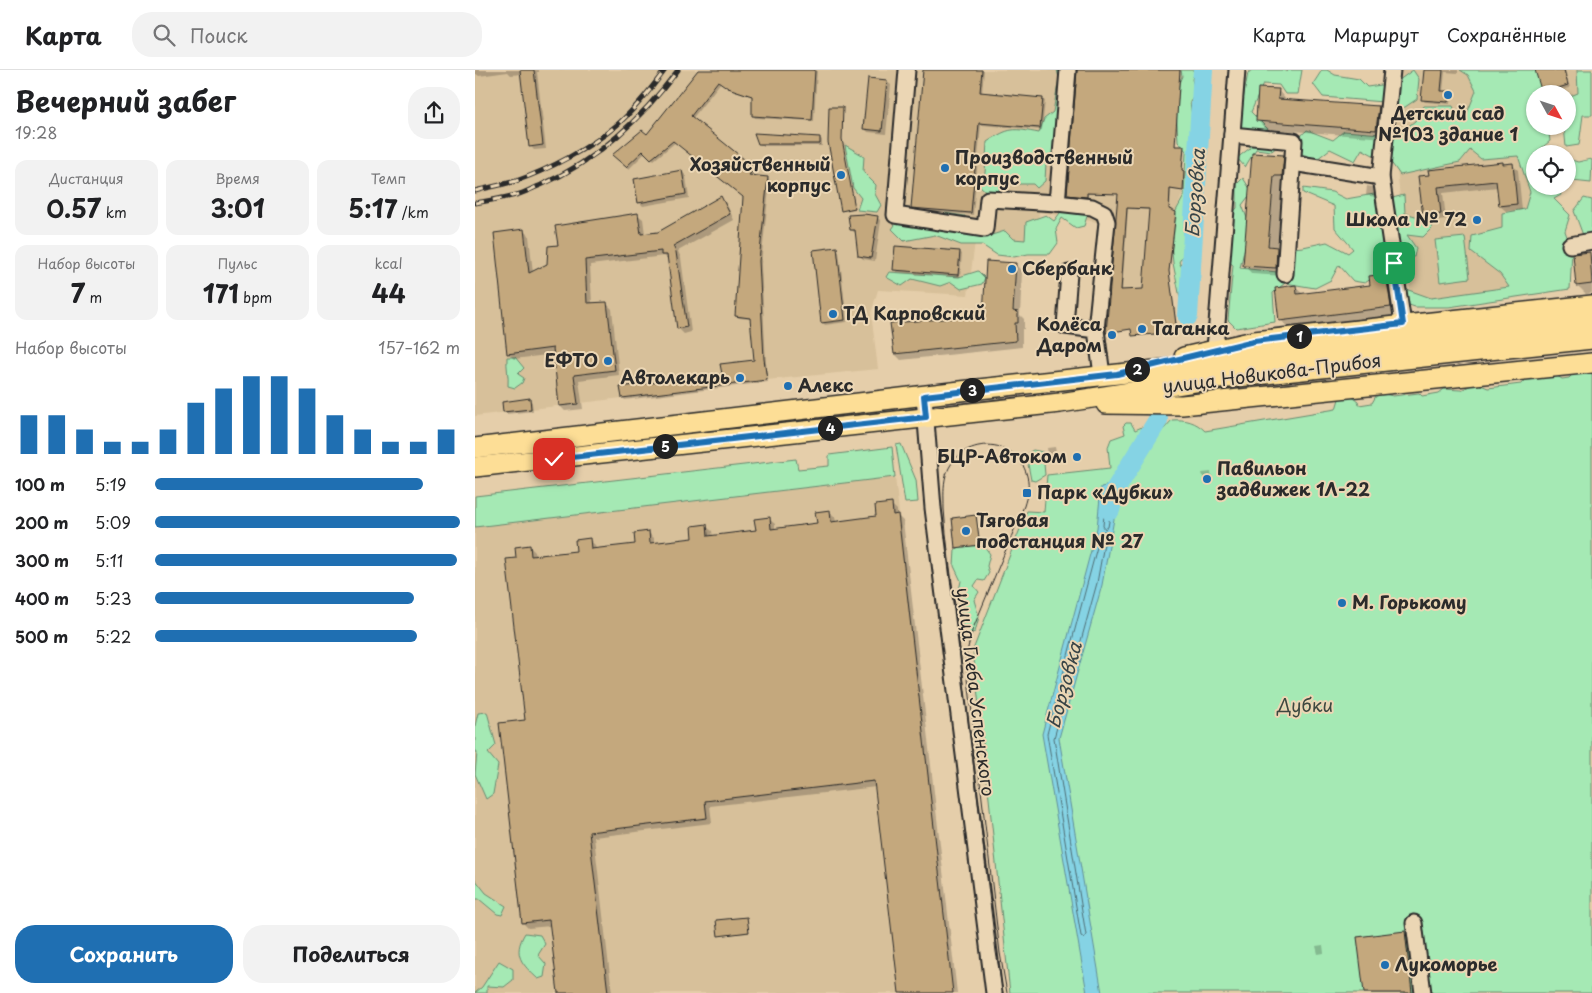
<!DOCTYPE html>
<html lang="ru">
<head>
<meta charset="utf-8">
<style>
	:root { --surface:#fff; --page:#f2f2f2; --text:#202124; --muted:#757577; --line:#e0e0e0; --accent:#1f6fb2 }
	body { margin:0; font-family:"Playpen Sans",sans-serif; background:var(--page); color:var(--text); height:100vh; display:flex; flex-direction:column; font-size:19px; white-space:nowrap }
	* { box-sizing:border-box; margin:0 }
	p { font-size:16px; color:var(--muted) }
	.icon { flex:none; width:28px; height:28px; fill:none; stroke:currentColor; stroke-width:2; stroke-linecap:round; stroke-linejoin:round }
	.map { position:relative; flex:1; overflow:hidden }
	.panel { display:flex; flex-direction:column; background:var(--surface); width:475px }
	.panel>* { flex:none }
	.needle { width:32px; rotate:130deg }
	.buttons { position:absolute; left:1051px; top:15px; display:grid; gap:10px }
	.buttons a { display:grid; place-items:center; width:50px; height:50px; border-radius:50%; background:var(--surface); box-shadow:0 1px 4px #0004; font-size:25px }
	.pin { position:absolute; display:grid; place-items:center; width:42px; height:42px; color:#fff; margin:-21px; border-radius:10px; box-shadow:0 2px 8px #0006 }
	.km { position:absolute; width:25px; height:25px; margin:-12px; border-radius:50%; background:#222; color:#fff; font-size:14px; line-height:25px; text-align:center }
	.round { display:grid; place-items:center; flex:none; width:52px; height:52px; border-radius:20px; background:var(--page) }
	.summary { display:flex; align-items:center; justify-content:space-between; height:85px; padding:0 15px }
	h1 { font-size:28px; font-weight:700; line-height:38px }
	.figures { display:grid; grid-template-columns:repeat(3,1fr); gap:8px; height:85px; padding:5px 15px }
	.figures div { display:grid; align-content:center; border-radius:12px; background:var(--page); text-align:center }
	.figures b { font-size:25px; font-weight:700 }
	.figures small { font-size:14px; font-weight:400 }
	.figures p { font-size:14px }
	.chart { height:140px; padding:10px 15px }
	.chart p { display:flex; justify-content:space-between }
	.chart svg { width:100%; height:90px; margin-top:5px; stroke:var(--accent); stroke-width:6 }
	.primary-button { display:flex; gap:10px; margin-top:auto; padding:10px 15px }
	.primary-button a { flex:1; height:58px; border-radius:20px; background:var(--accent); color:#fff; font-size:20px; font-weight:700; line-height:58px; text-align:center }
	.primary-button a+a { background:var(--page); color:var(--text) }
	ul { padding:0 15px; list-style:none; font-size:16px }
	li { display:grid; grid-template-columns:80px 60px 1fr; align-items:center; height:38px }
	li i { height:12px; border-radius:6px; background:var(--accent) }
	header { display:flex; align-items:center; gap:30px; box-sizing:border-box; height:70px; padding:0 25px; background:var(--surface); border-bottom:1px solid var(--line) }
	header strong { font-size:24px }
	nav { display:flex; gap:28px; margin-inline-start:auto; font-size:18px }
	.search { width:350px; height:45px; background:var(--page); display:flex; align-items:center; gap:12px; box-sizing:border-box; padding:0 18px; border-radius:20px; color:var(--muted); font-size:19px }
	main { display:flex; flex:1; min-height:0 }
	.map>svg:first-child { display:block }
	.built { fill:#d7c09a }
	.green { fill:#a5e9b4; stroke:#688a70 }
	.water { fill:#85d3e4; stroke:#61909a }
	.shadow { fill:#0003; fill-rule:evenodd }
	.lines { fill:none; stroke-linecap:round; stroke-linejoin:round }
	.shore { stroke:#4f6e75; stroke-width:1 }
	.river { stroke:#85d3e4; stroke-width:20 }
	.building { fill:#c4a87d; stroke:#2b2b2b; fill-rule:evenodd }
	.minor-casing { stroke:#2b2b2b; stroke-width:19 }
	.major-casing { stroke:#2b2b2b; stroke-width:22 }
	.minor { stroke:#ebd6b4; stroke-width:15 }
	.major { stroke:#fdde96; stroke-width:19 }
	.tram { stroke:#2b2b2b; stroke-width:1 }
	.rail-casing { stroke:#2b2b2b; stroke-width:5 }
	.rail { stroke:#ebd6b4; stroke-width:3; stroke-dasharray:9; stroke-linecap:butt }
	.route-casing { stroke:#fff; stroke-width:10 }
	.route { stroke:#1f6fb2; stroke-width:6 }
	.poi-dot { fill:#1f6fb2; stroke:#ebd6b4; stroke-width:2 }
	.labels { text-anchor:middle; stroke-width:4; stroke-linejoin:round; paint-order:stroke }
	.poi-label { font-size:18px; font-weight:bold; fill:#2b2b2b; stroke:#ebd6b4; text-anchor:start }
	.street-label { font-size:18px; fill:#2b2b2b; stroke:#ebd6b4 }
	.park-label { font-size:18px; fill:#3d4840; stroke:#ebd6b4 }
	.water-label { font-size:19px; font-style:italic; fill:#384447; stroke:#ebd6b4 }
</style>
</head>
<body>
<header>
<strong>Карта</strong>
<div class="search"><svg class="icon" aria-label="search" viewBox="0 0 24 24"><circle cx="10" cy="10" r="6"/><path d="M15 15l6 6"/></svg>Поиск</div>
<nav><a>Карта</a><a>Маршрут</a><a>Сохранённые</a></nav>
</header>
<main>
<section class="panel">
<div class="summary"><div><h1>Вечерний забег</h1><p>19:28</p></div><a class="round"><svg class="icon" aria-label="share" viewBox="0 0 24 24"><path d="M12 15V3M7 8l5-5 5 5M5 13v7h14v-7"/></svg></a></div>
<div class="figures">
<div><p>Дистанция</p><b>0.57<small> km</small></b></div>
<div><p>Время</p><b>3:01</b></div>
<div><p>Темп</p><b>5:17<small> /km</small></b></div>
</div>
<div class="figures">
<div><p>Набор высоты</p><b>7<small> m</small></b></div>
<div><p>Пульс</p><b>171<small> bpm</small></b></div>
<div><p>kcal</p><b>44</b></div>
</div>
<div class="chart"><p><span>Набор высоты</span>157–162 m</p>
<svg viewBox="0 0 160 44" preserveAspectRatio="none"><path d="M5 44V25M15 44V25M25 44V32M35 44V38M45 44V38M55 44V32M65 44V19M75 44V12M85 44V6M95 44V6M105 44V12M115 44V25M125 44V32M135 44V38M145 44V38M155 44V32"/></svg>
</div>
<ul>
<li><b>100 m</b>5:19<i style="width:88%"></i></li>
<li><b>200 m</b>5:09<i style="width:100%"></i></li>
<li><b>300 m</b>5:11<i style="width:99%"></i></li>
<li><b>400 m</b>5:23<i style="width:85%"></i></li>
<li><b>500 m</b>5:22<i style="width:86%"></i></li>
</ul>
<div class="primary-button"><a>Сохранить</a><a>Поделиться</a></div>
</section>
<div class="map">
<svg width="1117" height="923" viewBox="0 0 1117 923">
	<rect width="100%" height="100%" fill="#e5ceaa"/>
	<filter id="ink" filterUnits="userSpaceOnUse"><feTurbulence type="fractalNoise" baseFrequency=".02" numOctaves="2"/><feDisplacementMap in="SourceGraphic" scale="10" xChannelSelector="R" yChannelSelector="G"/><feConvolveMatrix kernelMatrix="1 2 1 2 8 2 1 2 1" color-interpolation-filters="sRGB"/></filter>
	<g filter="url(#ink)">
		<g class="built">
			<path d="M0,0H705L700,75L709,76L708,121L701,142L694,201L701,243L643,248L640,268L628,269L639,155L564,142L561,176L500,172L493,225L403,220L396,243L403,299L292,310L0,346Z"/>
			<path d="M926,0H1113L1117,15L1093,36L1092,24H1060V56H1066L1069,84H1060V116L1084,219L937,235L918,64Z"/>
			<path d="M420,407L478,923H0V455Z"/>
		</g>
		<g class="green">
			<path d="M582,0H596L589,85L571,93L570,111L562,118L558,114H525L524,121L515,125L504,115L510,103L512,72C535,57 538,58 564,63L569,49L578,42L584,8Z"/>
			<path d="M706,0H721L717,9L720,24L715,32L720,69L718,101L723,110V134L710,146L708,185L704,192L720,223V241L707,238L698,193L694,154L709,126L711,81L703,71L700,22L707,6Z"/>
			<path d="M777,0H808L812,2L814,0H827L823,24H810L804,15L788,14L776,42L793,59L816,75L832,60L858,70L869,61L906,64L905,82L898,85L887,79L880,91L855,79L842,89L803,76L797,81L781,79L770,97L762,88L775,78L764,51L773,3Z"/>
			<path d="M847,0H852L860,5L884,9L892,17L920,13L938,0L944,9L942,29L921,43L908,32L848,27L838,14Z"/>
			<path d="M985,0H1067L1071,18L1065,24H1060L1059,31L1060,32V56H1073L1075,71L1062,82L1066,84H1060V116H1084L1086,125L1079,129L1095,145L1090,161L1097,181L1095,219L974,237H940L928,233V218L956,228L1034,217L1025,204L996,182L997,166L1027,158V143L1050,139L1055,122L1043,86L1006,89L995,80L985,92L925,105L915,91L918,68L940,51L949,36H978L982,47L991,46L1001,21L993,5Z"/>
			<path d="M1102,0H1117V45H1108L1104,75L1091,77L1089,56H1092L1093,27L1103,23Z"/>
			<path d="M370,75L389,86L388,102L401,115L400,124L406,135L402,142L382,140L386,128L378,118Z"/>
			<path d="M1093,89L1103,92L1116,89L1117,91L1116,113L1097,111L1093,109Z"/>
			<path d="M768,108L777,122L767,135L775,156L765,198L802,202L807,179L828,177L852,172L873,183L878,179L860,158L859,136L828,123V118L857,122L871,129L905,123L906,131L929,125L930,143L954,150L957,158L948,167L932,165L941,178L939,187L923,185L907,201L890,213L878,211L864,195L856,210L840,218L810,213L798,223L800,252L761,258L753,250L758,195L744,184L747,155L762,138V114Z"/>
			<path d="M1109,128L1117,130V176H1112L1099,141Z"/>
			<path d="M588,139L613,143L609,156L601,158L587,148L581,159L583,173L575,184H553L539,187L522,185L507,175H486L460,165L429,171L417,159L423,151L440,156L464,159L470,143L490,146L491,158L510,167L530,161L538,169L550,170L551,152L571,145L579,151Z"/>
			<path d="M990,167L995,208L965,212L960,170Z"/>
			<path d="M503,201L510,208L507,214L486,219L476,212L465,216L437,209L427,216L411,207L414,202L484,207Z"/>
			<path d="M32,287H40L49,298L43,304L49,308L47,313L40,318L33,316C34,306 31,298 32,287Z"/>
			<path d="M1117,296V923H535L498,580L552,441L569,442L572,405L635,398L633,377L636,369L650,364L648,356L651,353H656L660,360L676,353H680L683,358L688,360L697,350C711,349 721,352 730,361L861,339L864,329L877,327L883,331L884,335L897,333L901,326L909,324L918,326L944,323L947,326L964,323L969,319L986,320L1001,313L1013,318L1046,314L1052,307L1079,304L1087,309L1094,308L1101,301Z"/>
			<path d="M426,374L441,410L443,432L430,433L421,375Z"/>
			<path d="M417,377L420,407L0,457V426L321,389L323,399L354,396V385Z"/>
			<path d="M558,380L568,382L570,405L560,411L556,410L552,389L553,383Z"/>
			<path d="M491,473L509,476L515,484L512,496L514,503L509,511L503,510L499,516L504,522L499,530L504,547L500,562L491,565L488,562L483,525L486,511L479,496L480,480Z"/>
			<path d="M12,642L21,675L13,683L23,695L18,724L11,729L0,704L2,683L0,679V656L3,643Z"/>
			<path d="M0,809L11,823L31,836L27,845L22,844L4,829H0Z"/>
			<path d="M50,863L65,865L70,874L63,885L71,894L69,907L63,909C47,894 37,885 50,863Z"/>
			<path d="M24,891L38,899V910L29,917L12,916V923H0L7,917Z"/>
		</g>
		<path class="water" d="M640,414L645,416L627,515L584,668L627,923H612L567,664L622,458L626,417Z"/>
		<g class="shadow">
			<path d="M0,0H64V2H62L71,79L59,80L55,76L47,4L36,5L33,2L4,6L0,3Z"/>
			<path d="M225,0H342L339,51L280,48L278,45V27L257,20L246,12L217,49L279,99L281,101L276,107L293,108L295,110L286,194L291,292L293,312L150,330L148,328L147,318L248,305L280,291L276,249L264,248L261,246L270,127L201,72L179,90L171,82L154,99L139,85L172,66Z"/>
			<path d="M449,0H509L507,24L567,29L570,31L567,60L506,55L498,145L440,140L438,138Z"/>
			<path d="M603,0H706L700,77L709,78L707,102L709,103V121L696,120L695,141L702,144L694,203L703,262L659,266L658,259L632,262L644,124H613V127L593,124ZM653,139L675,140L669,220L647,221Z"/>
			<path d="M950,0H983V3L970,2L968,22L974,23L976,25L975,34L950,32L947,29Z"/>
			<path d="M1061,0H1090L1095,18L1069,24Z"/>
			<path d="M411,11L416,15L411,64L393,62L389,58Z"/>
			<path d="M803,20L812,31L903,37L912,46L910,68L791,59L782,50Z"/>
			<path d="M367,39V71L380,139L368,141L354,72Z"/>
			<path d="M345,68L347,70V76H287L284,74Z"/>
			<path d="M778,84L808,87L817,95L815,114H807L802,178L811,186L809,206L777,204L769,195Z"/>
			<path d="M1037,95L1043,100L1047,140L1031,141L1025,136L1023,117L968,123L971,149L955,151L949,145L945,107Z"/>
			<path d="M207,101L211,106L214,128L168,136L164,132Z"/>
			<path d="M892,116L898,117L900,127L891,125Z"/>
			<path d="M245,128L251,133L259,150L203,181L206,188L216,262L209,264L203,258L194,190L189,186L115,195L117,234L131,233L137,239L144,305L104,310L108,339L90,341L85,336L80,284L39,289L33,283L49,161L54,166L58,203L74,195L85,176L162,144L168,149L170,164L183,163Z"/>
			<path d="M402,147L406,151L400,191L388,189L384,185L382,164L376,160Z"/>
			<path d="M362,178L364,181L372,252L350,255L347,252Z"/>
			<path d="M485,182L487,184L485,207L422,202L419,200Z"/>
			<path d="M1115,184L1117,186V223L1111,224L1102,215Z"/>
			<path d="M540,194L547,201L545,245L549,249V259H547V277L426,290L420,284L509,247Z"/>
			<path d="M911,205L919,214L924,246L814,259L806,250L820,217L828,224L897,216Z"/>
			<path d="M54,330L57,332L58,341L32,344L29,342Z"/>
			<path d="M580,377L582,388L574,389L572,378Z"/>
			<path d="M736,402L738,412L730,413L727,403Z"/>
			<path d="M416,434L422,440V445L428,451L482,923H425L401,717L235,736L237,753L119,767L137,923H84L76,856L53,858L48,853L51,651L42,489L54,476L60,482L61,487L103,482L114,469L120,475L121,480L162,475L173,462L179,468V473L220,469L231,456L237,461L238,467L282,462L294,449L300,454V459L343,454L355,442L360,447L361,452L403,448Z"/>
			<path d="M501,446L505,476L482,478V477Z"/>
			<path d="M271,848L274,863L244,865Z"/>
			<path d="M929,863L932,865L938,923H890Z"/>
			<path d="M848,875L849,883L843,884L841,876Z"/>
		</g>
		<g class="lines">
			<g class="shore">
				<path d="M637,420L639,423L633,457L630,459L628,456L631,422Z"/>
				<path d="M630,461L631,463L622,513L579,668L611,865L609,868L606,866L572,664L626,462Z"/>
			</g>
			<g class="river">
				<path d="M713,246L728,0"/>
				<path d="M635,440L640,420L683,350"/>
			</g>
		</g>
		<g class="building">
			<path d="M45,0H59L68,75L54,77Z"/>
			<path d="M223,0H340L337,50L277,46V26L253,18L243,11L216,46L280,98L274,105L293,107L284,191L289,289L292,310L147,328L145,317L247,304L245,294L279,290L275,248L260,246L268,127L198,71L176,89L168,81L151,97L137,85L167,60L172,64Z"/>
			<path d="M448,0H507L505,22L568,28L565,58L504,53L496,143L436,138Z"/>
			<path d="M602,0H705L700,76H709L707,100L709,101L708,121L695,119L694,139L701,142L694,201L702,262L657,266L656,259L631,263L643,124L612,123V127L592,125ZM652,138L674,139L668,219L646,220Z"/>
			<path d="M949,0H968L966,21H974L973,32L946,30Z"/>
			<path d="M1060,0H1089L1093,15L1067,23Z"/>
			<path d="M393,8L412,10L407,61L388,59Z"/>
			<path d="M783,18L804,19L803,29L904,36L901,60L781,51Z"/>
			<path d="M354,37H368L367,69L380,138L366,141L353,72Z"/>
			<path d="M279,63L345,67V74H283Z"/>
			<path d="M777,83L809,85L807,106H799L793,176L802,177L801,198L768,196Z"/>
			<path d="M1028,92V94L1038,93L1042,134L1024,136L1021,111L963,117L966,144L948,146L943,106L954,105L953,100Z"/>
			<path d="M207,100L211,124L163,133L159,109Z"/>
			<path d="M246,126L255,144L198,176L201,182L212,257L202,259L192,185H186V181L110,190L112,233L132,232L140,300L99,305L103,334L84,336L78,278L32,284L19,163L49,159L54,203L72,194L73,176L83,175L80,156L163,143L166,164L183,162Z"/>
			<path d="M389,144L403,146L396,188L383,186L380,160H375L373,145Z"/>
			<path d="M420,176L485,181L483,205L418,200Z"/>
			<path d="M362,177L370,250L346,253L338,180Z"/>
			<path d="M1115,182L1117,214L1101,216L1098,184Z"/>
			<path d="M511,191L541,193L538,241L543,242V253H540L541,271L419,284L415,253L508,246Z"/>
			<path d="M911,204L916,237L804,251L800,218L821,215L822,224L895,215L894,206Z"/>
			<path d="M55,328L56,339L28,342L27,332Z"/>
			<path d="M417,433L418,445L423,444L478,923H424L399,711L230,731L232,748L114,762L133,923H83L74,850L47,853L24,653L50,650L31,489L41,488L40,477L55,475L56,486L101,481L100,470L115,468L116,479L160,474L159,463L174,461L175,473L218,468L217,456L232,454L233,466L281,460L279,449L295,447L296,459L342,453L340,442L355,440L356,452L401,446L400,435Z"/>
			<path d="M501,445L505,475L480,478L477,448Z"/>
			<path d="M272,847L274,862L243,866L241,850Z"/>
			<path d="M930,861L937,923H889L882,867Z"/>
		</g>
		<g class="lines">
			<g class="minor-casing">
				<g id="minor">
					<path d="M432,0L420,145L510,159L513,129L582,133L617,137L629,143L632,152L621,260"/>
					<path d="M917,0L906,107L928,254"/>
					<path d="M757,65L819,71L810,204"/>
					<path d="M818,93L906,107"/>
					<path d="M582,133L593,0"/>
					<path d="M1095,175L1117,171"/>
					<path d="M594,203L590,256L621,260L627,305"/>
					<path d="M740,279L762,0"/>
					<path d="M449,326L458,438L519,923"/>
					<path d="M939,853L948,923"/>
				</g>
			</g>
			<g class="major-casing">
				<g id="major">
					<path d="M709,287L779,271L1117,235"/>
					<path d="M631,334L707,335L1117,293"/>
					<path d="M0,378L494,320L1117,253"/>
					<path d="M0,397L585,333L726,311L1117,269"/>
				</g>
			</g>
			<use href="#minor" class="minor"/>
			<use href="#major" class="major"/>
			<path class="tram" d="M528,923L521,882C507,767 493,652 480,536C476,504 471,471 469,439C469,427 468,416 471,405C484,365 542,365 552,406C555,416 552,426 549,436L497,561L491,586L492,600L525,883L532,923"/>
			<g class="rail-casing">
				<g id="rail">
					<path d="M0,121C14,117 28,115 41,111C75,99 115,78 142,55C160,39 176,19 190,0"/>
					<path d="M0,133C14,131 28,128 41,125C50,123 58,118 66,115C123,90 166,49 203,0"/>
				</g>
			</g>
			<use href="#rail" class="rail"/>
		</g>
	</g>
	<g class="lines" filter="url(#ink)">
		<g class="route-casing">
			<path id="route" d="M79,389L451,347L449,326L642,304L779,271L928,254L919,193"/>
		</g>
		<use href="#route" class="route"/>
	</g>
	<g class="poi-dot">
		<circle cx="973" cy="25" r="5"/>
		<circle cx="470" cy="98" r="5"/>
		<circle cx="366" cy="105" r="5"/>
		<circle cx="1002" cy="150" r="5"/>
		<circle cx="537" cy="199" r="5"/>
		<circle cx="358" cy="244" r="5"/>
		<circle cx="667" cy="259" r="5"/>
		<circle cx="637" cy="265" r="5"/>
		<circle cx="133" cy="291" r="5"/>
		<circle cx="265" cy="308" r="5"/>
		<circle cx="313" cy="316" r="5"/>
		<circle cx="602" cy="387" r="5"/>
		<circle cx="732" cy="409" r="5"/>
		<rect x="547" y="418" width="10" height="10" rx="2.5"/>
		<circle cx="491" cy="461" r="5"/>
		<circle cx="867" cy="533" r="5"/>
		<circle cx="910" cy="895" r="5"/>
	</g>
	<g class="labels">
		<g class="poi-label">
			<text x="973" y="50" text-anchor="middle">Детский сад<tspan x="973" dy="21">№103 здание 1</tspan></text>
			<text x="480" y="94">Производственный<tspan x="480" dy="21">корпус</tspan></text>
			<text x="356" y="101" text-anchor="end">Хозяйственный<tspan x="356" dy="21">корпус</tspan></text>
			<text x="992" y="156" text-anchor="end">Школа № 72</text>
			<text x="547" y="205">Сбербанк</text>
			<text x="368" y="250">ТД Карповский</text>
			<text x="627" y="261" text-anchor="end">Колёса<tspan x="627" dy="21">Даром</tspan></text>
			<text x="677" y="265">Таганка</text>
			<text x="123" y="297" text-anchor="end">ЕФТО</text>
			<text x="255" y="314" text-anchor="end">Автолекарь</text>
			<text x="323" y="322">Алекс</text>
			<text x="592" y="393" text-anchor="end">БЦР-Автоком</text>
			<text x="742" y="405">Павильон<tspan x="742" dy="21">задвижек 1Л-22</tspan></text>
			<text x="562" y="429">Парк «Дубки»</text>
			<text x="501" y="457">Тяговая<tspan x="501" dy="21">подстанция № 27</tspan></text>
			<text x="877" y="539">М. Горькому</text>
			<text x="920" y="901">Лукоморье</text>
		</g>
		<g class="street-label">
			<text transform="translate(797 304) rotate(-7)" y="6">улица Новикова-Прибоя</text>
			<text transform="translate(500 622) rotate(83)" y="6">улица Глеба Успенского</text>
		</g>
		<g class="park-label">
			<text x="830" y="642">Дубки</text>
		</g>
		<g class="water-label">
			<text transform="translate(720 123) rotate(-86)" y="7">Борзовка</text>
			<text transform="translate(589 615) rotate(-75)" y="7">Борзовка</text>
		</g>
	</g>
</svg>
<div class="buttons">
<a><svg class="needle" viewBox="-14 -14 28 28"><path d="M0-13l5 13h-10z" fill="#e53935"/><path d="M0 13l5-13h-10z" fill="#757577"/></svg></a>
<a><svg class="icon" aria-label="locate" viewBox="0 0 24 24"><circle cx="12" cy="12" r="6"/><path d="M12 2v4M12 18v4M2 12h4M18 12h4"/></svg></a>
</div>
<div class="pin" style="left:919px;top:193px;background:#1e9e55"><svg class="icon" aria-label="arrive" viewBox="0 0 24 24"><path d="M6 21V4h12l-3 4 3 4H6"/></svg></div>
<div class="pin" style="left:79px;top:389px;background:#d93025"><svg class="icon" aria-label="check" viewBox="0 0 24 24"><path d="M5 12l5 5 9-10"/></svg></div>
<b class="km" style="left:824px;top:266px">1</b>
<b class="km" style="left:662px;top:299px">2</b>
<b class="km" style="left:497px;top:320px">3</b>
<b class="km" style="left:355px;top:358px">4</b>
<b class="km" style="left:190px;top:376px">5</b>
</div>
</main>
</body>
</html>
